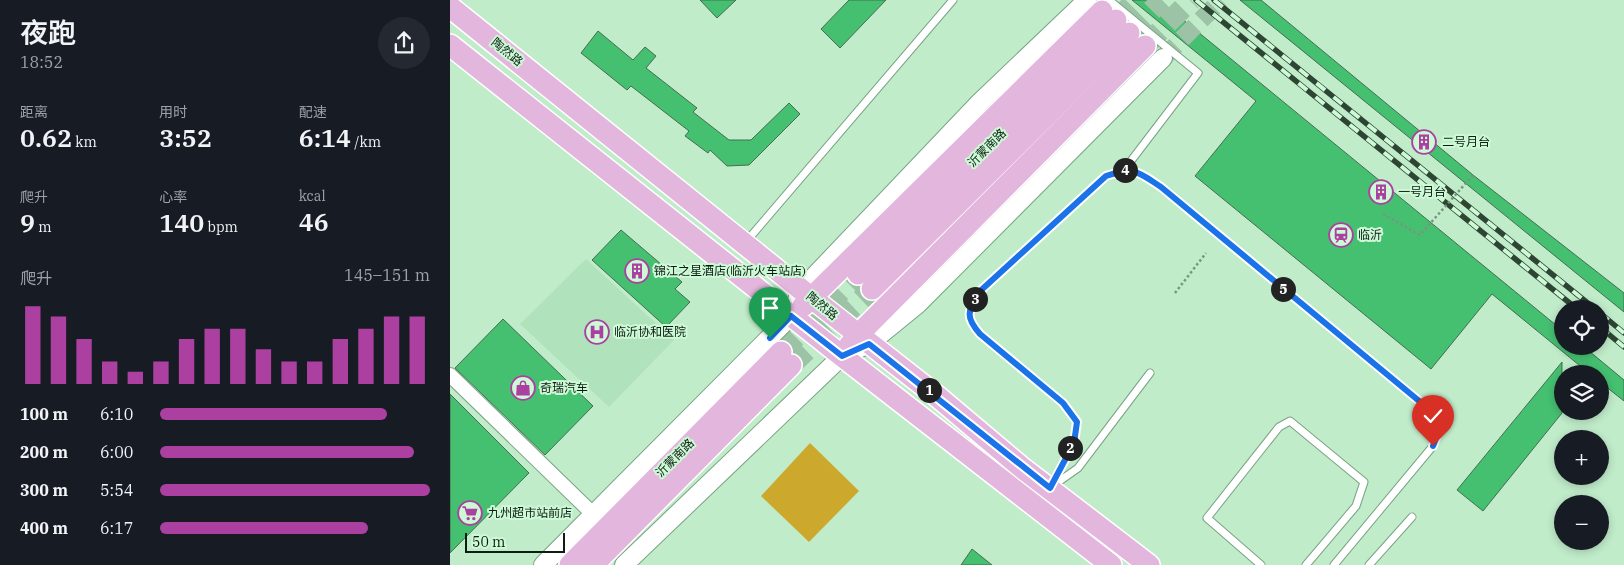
<!DOCTYPE html>
<html lang="zh">
<head>
<meta charset="utf-8">
<style>
	:root { --surface:#171b24; --page:#242831; --text:#f1f3f6; --muted:#9ea1a6; --accent:#ac40a1 }
	body { margin:0; font-family:"IBM Plex Serif","Noto Sans SC",serif; background:var(--page); color:var(--text); height:100vh; display:flex; flex-direction:column; font-size:19px; white-space:nowrap }
	* { box-sizing:border-box; margin:0 }
	p { font-size:16px; color:var(--muted) }
	.icon { flex:none; width:28px; height:28px; fill:none; stroke:currentColor; stroke-width:2; stroke-linecap:round; stroke-linejoin:round }
	.map { position:relative; flex:1; overflow:hidden }
	.panel { display:flex; flex-direction:column; background:var(--surface); width:450px }
	.panel>* { flex:none }
	.fabs { position:absolute; left:1104px; top:300px; display:grid; gap:10px }
	.fabs a { display:grid; place-items:center; width:55px; height:55px; border-radius:50%; background:var(--surface); box-shadow:0 2px 8px #0003; font-size:25px }
	.scale { position:absolute; left:15px; bottom:12px; width:100px; box-sizing:border-box; padding-left:5px; border:2px solid #0c1d11; border-top:0; font-size:14px; line-height:18px; white-space:nowrap; color:#0c1d11; -webkit-text-stroke:4px #cdf9d7; paint-order:stroke }
	.pin { position:absolute; display:grid; place-items:center; width:42px; height:42px; color:#fff; margin:-51px -21px; border-radius:50% 50% 50% 0; rotate:-45deg; box-shadow:0 0 5px #0007 }
	.pin .icon { rotate:45deg }
	.km { position:absolute; width:25px; height:25px; margin:-12px; border-radius:50%; background:#222; color:#fff; font-size:14px; line-height:25px; text-align:center }
	.round { display:grid; place-items:center; flex:none; width:52px; height:52px; border-radius:26px; background:var(--page) }
	.headline { display:flex; align-items:center; justify-content:space-between; height:85px; padding:0 20px }
	h1 { font-size:28px; font-weight:600; line-height:38px }
	.figures { display:grid; grid-template-columns:repeat(3,1fr); gap:8px; height:85px; padding:5px 20px }
	.figures div { display:grid; align-content:center }
	.figures b { font-size:25px; font-weight:600 }
	.figures small { font-size:14px; font-weight:400 }
	.figures p { font-size:14px }
	.chart { height:140px; padding:10px 20px }
	.chart p { display:flex; justify-content:space-between }
	.chart svg { width:100%; height:90px; margin-top:5px; stroke:var(--accent); stroke-width:6 }
	ul { padding:0 20px; list-style:none; font-size:16px }
	li { display:grid; grid-template-columns:80px 60px 1fr; align-items:center; height:38px }
	li i { height:12px; border-radius:6px; background:var(--accent) }
	main { display:flex; flex:1; min-height:0 }
	.map>svg:first-child { display:block }
	.built { fill:#b0e3bc }
	.garden { fill:#cca92d }
	.building { fill:#45c071; stroke:#466d50 }
	.lines { fill:none; stroke-linecap:round; stroke-linejoin:round }
	.tertiary-tunnel { stroke:#9cc3a5; stroke-width:18; stroke-dasharray:18 9; stroke-linecap:butt }
	.primary-tunnel { stroke:#9cc3a5; stroke-width:21; stroke-dasharray:21 11; stroke-linecap:butt }
	.service-casing { stroke:#79a383; stroke-width:9 }
	.minor-casing { stroke:#79a383; stroke-width:16 }
	.tertiary-casing { stroke:#79a383; stroke-width:20 }
	.primary-casing { stroke:#fff; stroke-width:24 }
	.path { stroke:#76977e; stroke-width:2.5; stroke-dasharray:2.5 2.5; stroke-linecap:butt }
	.service { stroke:#fff; stroke-width:7 }
	.minor { stroke:#fff; stroke-width:14 }
	.tertiary { stroke:#fff; stroke-width:18 }
	.primary { stroke:#e3b6dd; stroke-width:21 }
	.rail-casing { stroke:#2e4534; stroke-width:5.5 }
	.rail { stroke:#cdf9d7; stroke-width:4; stroke-dasharray:11; stroke-linecap:butt }
	.path-bridge { stroke:#76977e; stroke-width:2.5; stroke-dasharray:2.5 2.5; stroke-linecap:butt }
	.route-casing { stroke:#fff; stroke-width:10 }
	.route { stroke:#1a73e8; stroke-width:6 }
	.labels { text-anchor:middle; stroke-width:4; stroke-linejoin:round; paint-order:stroke }
	.street-label { font-size:12px; fill:#0c1d11; stroke:#cdf9d7 }
	.poi-label { font-size:12px; fill:#0c1d11; stroke:#cdf9d7; text-anchor:start }
</style>
</head>
<body>
<main>
<section class="panel">
<div class="headline"><div><h1>夜跑</h1><p>18:52</p></div><a class="round"><svg class="icon" aria-label="share" viewBox="0 0 24 24"><path d="M12 15V3M7 8l5-5 5 5M5 13v7h14v-7"/></svg></a></div>
<div class="figures">
<div><p>距离</p><b>0.62<small> km</small></b></div>
<div><p>用时</p><b>3:52</b></div>
<div><p>配速</p><b>6:14<small> /km</small></b></div>
</div>
<div class="figures">
<div><p>爬升</p><b>9<small> m</small></b></div>
<div><p>心率</p><b>140<small> bpm</small></b></div>
<div><p>kcal</p><b>46</b></div>
</div>
<div class="chart"><p><span>爬升</span>145–151 m</p>
<svg viewBox="0 0 160 44" preserveAspectRatio="none"><path d="M5 44V6M15 44V11M25 44V22M35 44V33M45 44V38M55 44V33M65 44V22M75 44V17M85 44V17M95 44V27M105 44V33M115 44V33M125 44V22M135 44V17M145 44V11M155 44V11"/></svg>
</div>
<ul>
<li><b>100 m</b>6:10<i style="width:84%"></i></li>
<li><b>200 m</b>6:00<i style="width:94%"></i></li>
<li><b>300 m</b>5:54<i style="width:100%"></i></li>
<li><b>400 m</b>6:17<i style="width:77%"></i></li>
</ul>
</section>
<div class="map">
<svg width="1174" height="565" viewBox="0 0 1174 565">
	<rect width="100%" height="100%" fill="#c0ecca"/>
	<path class="built" d="M136,259L224,340L159,407L70,324Z"/>
	<path class="garden" d="M360,443L409,491L359,542L311,496Z"/>
	<g class="building">
		<path d="M250,0H286L267,18Z"/>
		<path d="M399,0H436L390,48L371,29Z"/>
		<path d="M682,0H709L1112,330V346H1133L1174,380V401L1150,382V374H1140L1042,294L981,369L745,176L806,101Z"/>
		<path d="M790,0H811L1023,175L1174,293V312Z"/>
		<path d="M148,31L183,60L195,47L206,56L196,68L247,108L243,112L279,140H301L339,103L350,114L299,165L277,166L260,150L258,153L235,136L239,131L181,86L177,90L131,53Z"/>
		<path d="M171,230L232,282L225,289L240,302L216,327L142,260Z"/>
		<path d="M53,319L143,406L95,455L5,368Z"/>
		<path d="M1112,362V413L1033,511L1007,490Z"/>
		<path d="M0,394L79,473L0,553Z"/>
		<path d="M522,549L542,565H511Z"/>
	</g>
	<g class="lines">
		<path class="tertiary-tunnel" d="M713,58L771,0"/>
		<g class="primary-tunnel">
			<path d="M666,20L686,0"/>
			<path d="M679,33L712,0"/>
			<path d="M695,46L741,0"/>
			<path d="M331,352L407,275"/>
			<path d="M341,365L422,289"/>
		</g>
		<g class="service-casing">
			<g id="service">
				<path d="M659,0L748,73L674,170"/>
				<path d="M295,243L503,0"/>
				<path d="M600,487L624,443L627,423L613,403L530,334C515,317 518,312 528,293L656,176C684,167 688,172 711,187L986,415L990,428L983,446L884,565"/>
				<path d="M601,487L628,468L700,373"/>
				<path d="M811,565L757,518L829,427L840,421L914,482L906,506L856,565"/>
				<path d="M919,565L962,517"/>
			</g>
		</g>
		<g class="minor-casing">
			<path id="minor" d="M0,375L144,515"/>
		</g>
		<g class="tertiary-casing">
			<g id="tertiary">
				<path d="M93,565L341,316L351,290L530,102L637,0"/>
				<path d="M174,565L392,356L419,344L468,304L713,58"/>
			</g>
		</g>
		<g class="primary-casing">
			<g id="primary">
				<path d="M0,7L363,299L488,397L571,467L699,565"/>
				<path d="M0,45L392,356L661,565"/>
				<path d="M408,274L666,20"/>
				<path d="M422,289L679,33"/>
				<path d="M353,306L652,11"/>
				<path d="M399,346L408,335L695,46"/>
				<path d="M120,565L331,352"/>
				<path d="M143,565L341,365"/>
			</g>
		</g>
		<path class="path" d="M725,293L756,253"/>
		<use href="#service" class="service"/>
		<use href="#minor" class="minor"/>
		<use href="#tertiary" class="tertiary"/>
		<use href="#primary" class="primary"/>
		<g class="rail-casing">
			<g id="rail">
				<path d="M746,0L1127,309"/>
				<path d="M764,0L1145,309"/>
				<path d="M1150,313L1174,333"/>
				<path d="M1150,327L1174,347"/>
			</g>
		</g>
		<use href="#rail" class="rail"/>
		<path class="path-bridge" d="M933,214L970,235L1023,175"/>
	</g>
	<g class="lines">
		<g class="route-casing">
			<path id="route" d="M320,338L341,316L392,356L419,344L600,488L624,443L627,422L613,403L530,334C515,317 518,312 528,293L656,176C684,166 688,172 711,187L986,415L990,428L983,446"/>
		</g>
		<use href="#route" class="route"/>
	</g>
	<defs>
		<g id="building-ring" transform="scale(1.25)"><circle r="9.5" fill="#cdf9d7" stroke="#ac40a1" stroke-width="1.5"/><path d="M-4-6H4V6H1V3H-1V6H-4ZM-2.5-4.3h1.7v1.8h-1.7ZM.8-4.3h1.7v1.8H.8ZM-2.5-1h1.7V.8h-1.7ZM.8-1h1.7V.8H.8Z" fill="#ac40a1"/></g>
		<g id="station-ring" transform="scale(1.25)"><circle r="9.5" fill="#cdf9d7" stroke="#ac40a1" stroke-width="1.5"/><path d="M-3-6H3Q5-6 5-4V2Q5 4 3 4L4.5 6H3L1.5 4h-3L-3 6H-4.5L-3 4Q-5 4-5 2V-4Q-5-6-3-6ZM-3.5-4v3h7v-3ZM-3.5 1v1.5H-2V1ZM2 1v1.5H3.5V1Z" fill="#ac40a1"/></g>
		<g id="hospital-ring" transform="scale(1.25)"><circle r="9.5" fill="#cdf9d7" stroke="#ac40a1" stroke-width="1.5"/><path d="M-5-5h3v3.5h4V-5h3V5h-3V1.5h-4V5h-3Z" fill="#ac40a1"/></g>
		<g id="shop-ring" transform="scale(1.25)"><circle r="9.5" fill="#cdf9d7" stroke="#ac40a1" stroke-width="1.5"/><path d="M-5-2.5h2.3a2.7 3.5 0 0 1 5.4 0H5L5.5 6h-11ZM-1.5-2.5h3a1.5 2.3 0 0 0-3 0Z" fill="#ac40a1"/></g>
		<g id="supermarket-ring" transform="scale(1.25)"><circle r="9.5" fill="#cdf9d7" stroke="#ac40a1" stroke-width="1.5"/><path d="M-6-5.5h2.5l.6 2H6L4.5 2H-2.5L-4.4-4H-6ZM-1.5 3.2a1.3 1.3 0 1 0 .1 0ZM3 3.2a1.3 1.3 0 1 0 .1 0Z" fill="#ac40a1"/></g>
	</defs>
	<g fill-rule="evenodd">
		<use href="#building-ring" x="974" y="142"/>
		<use href="#building-ring" x="931" y="192"/>
		<use href="#station-ring" x="891" y="235"/>
		<use href="#building-ring" x="187" y="271"/>
		<use href="#hospital-ring" x="147" y="332"/>
		<use href="#shop-ring" x="73" y="388"/>
		<use href="#supermarket-ring" x="20" y="513"/>
	</g>
	<g class="labels">
		<g class="street-label">
			<text transform="translate(57 52) rotate(39)" y="4">陶然路</text>
			<text transform="translate(537 148) rotate(-45)" y="4">沂蒙南路</text>
			<text transform="translate(372 306) rotate(39)" y="4">陶然路</text>
			<text transform="translate(225 458) rotate(-45)" y="4">沂蒙南路</text>
		</g>
		<g class="poi-label">
			<text x="992" y="146">二号月台</text>
			<text x="948" y="196">一号月台</text>
			<text x="908" y="239">临沂</text>
			<text x="204" y="275">锦江之星酒店(临沂火车站店)</text>
			<text x="164" y="336">临沂协和医院</text>
			<text x="90" y="392">奇瑞汽车</text>
			<text x="38" y="517">九州超市站前店</text>
		</g>
	</g>
</svg>
<div class="fabs">
<a><svg class="icon" aria-label="locate" viewBox="0 0 24 24"><circle cx="12" cy="12" r="6"/><path d="M12 2v4M12 18v4M2 12h4M18 12h4"/></svg></a>
<a><svg class="icon" aria-label="layers" viewBox="0 0 24 24"><path d="M12 4l9 5-9 5-9-5zM3 14l9 5 9-5"/></svg></a>
<a>+</a>
<a>−</a>
</div>
<div class="scale">50 m</div>
<div class="pin" style="left:320px;top:338px;background:#1e9e55"><svg class="icon" aria-label="arrive" viewBox="0 0 24 24"><path d="M6 21V4h12l-3 4 3 4H6"/></svg></div>
<div class="pin" style="left:983px;top:446px;background:#d93025"><svg class="icon" aria-label="check" viewBox="0 0 24 24"><path d="M5 12l5 5 9-10"/></svg></div>
<b class="km" style="left:479px;top:390px">1</b>
<b class="km" style="left:620px;top:448px">2</b>
<b class="km" style="left:525px;top:299px">3</b>
<b class="km" style="left:675px;top:170px">4</b>
<b class="km" style="left:833px;top:289px">5</b>
</div>
</main>
</body>
</html>
